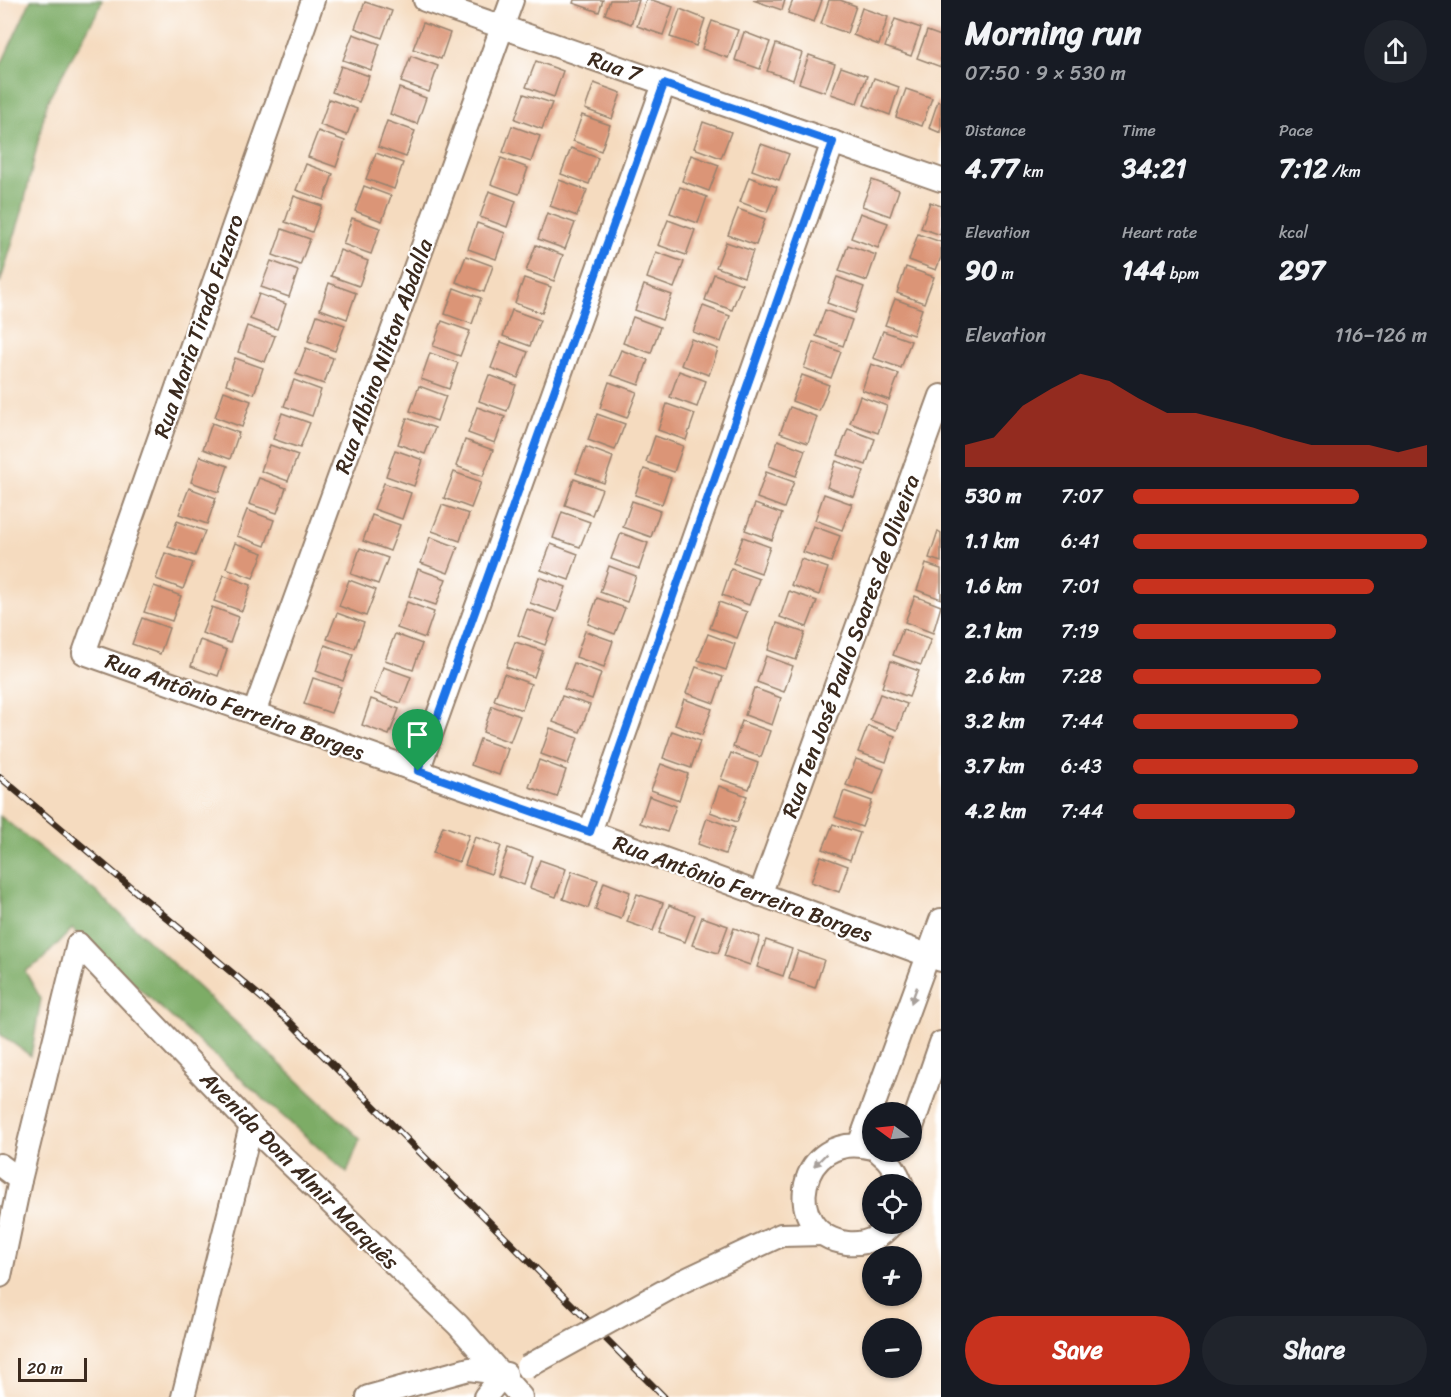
<!DOCTYPE html>
<html lang="en">
<head>
<meta charset="utf-8">
<style>
	:root { --surface:#171b24; --page:#20242c; --text:#f1f3f6; --muted:#9ea1a6; --accent:#c8321e }
	body { margin:0; font-family:Sriracha,sans-serif; background:var(--page); color:var(--text); height:100vh; display:flex; flex-direction:column; font-size:22px; white-space:nowrap }
	* { box-sizing:border-box; margin:0 }
	p { font-size:20px; color:var(--muted) }
	.icon { flex:none; width:33px; height:33px; fill:none; stroke:currentColor; stroke-width:2; stroke-linecap:round; stroke-linejoin:round }
	.map { position:relative; flex:1; overflow:hidden }
	.panel { display:flex; flex-direction:column; background:var(--surface); width:510px }
	.panel>* { flex:none }
	.needle { width:39px; rotate:285deg }
	.tools { position:absolute; left:862px; top:1102px; display:grid; gap:12px }
	.tools a { display:grid; place-items:center; width:60px; height:60px; border-radius:50%; background:var(--surface); box-shadow:0 2px 4px #0004; font-size:30px }
	.scale { position:absolute; left:18px; bottom:15px; width:69px; box-sizing:border-box; padding-left:6px; border:3px solid #3b2a1e; border-top:0; font-size:16px; line-height:21px; white-space:nowrap; color:#3b2a1e; -webkit-text-stroke:4px #fff; paint-order:stroke }
	.pin { position:absolute; display:grid; place-items:center; width:51px; height:51px; color:#fff; margin:-62px -26px; border-radius:50% 50% 50% 0; rotate:-45deg; box-shadow:0 0 6px #0007 }
	.pin .icon { rotate:45deg }
	.round { display:grid; place-items:center; flex:none; width:63px; height:63px; border-radius:32px; background:var(--page) }
	.headline { display:flex; align-items:center; justify-content:space-between; height:102px; padding:0 24px }
	h1 { font-size:33px; font-weight:700; line-height:45px }
	.stats { display:grid; grid-template-columns:repeat(3,1fr); gap:9px; height:102px; padding:6px 24px }
	.stats div { display:grid; align-content:center }
	.stats b { font-size:26px; font-weight:700 }
	.stats small { font-size:16px; font-weight:400 }
	.stats p { font-size:16px }
	.chart { height:168px; padding:12px 24px }
	.chart p { display:flex; justify-content:space-between }
	.chart svg { width:100%; height:108px; margin-top:6px; fill:var(--accent); opacity:.7 }
	.primary-button { display:flex; gap:12px; margin-top:auto; padding:12px 24px }
	.primary-button a { flex:1; height:69px; border-radius:36px; background:var(--accent); color:#fff; font-size:24px; font-weight:700; line-height:69px; text-align:center }
	.primary-button a+a { background:var(--page); color:var(--text) }
	ul { padding:0 24px; list-style:none; font-size:20px }
	li { display:grid; grid-template-columns:96px 72px 1fr; align-items:center; height:45px }
	li i { height:15px; border-radius:8px; background:var(--accent) }
	main { display:flex; flex:1; min-height:0 }
	.map>svg:first-child { display:block }
	.forest { fill:#7dac66; stroke:#5c6b42; stroke-width:1.5 }
	.building { fill:#db9577 }
	.lines { fill:none; stroke-linecap:round; stroke-linejoin:round }
	.street-casing { stroke:#98826e; stroke-width:26 }
	.street { stroke:#fff; stroke-width:22 }
	.rail-casing { stroke:#3b2a1e; stroke-width:7 }
	.rail { stroke:#fff; stroke-width:4.5; stroke-dasharray:14; stroke-linecap:butt }
	.street-bridge-casing { stroke:#98826e; stroke-width:26; stroke-linecap:butt }
	.street-bridge { stroke:#fff; stroke-width:22 }
	.oneway { fill:#a79f9a }
	.route-casing { stroke:#fff; stroke-width:12 }
	.route { stroke:#1a73e8; stroke-width:8 }
	.labels { text-anchor:middle; stroke-width:4.5; stroke-linejoin:round; paint-order:stroke }
	.street-label { font-size:22px; fill:#3b2a1e; stroke:#fff }
</style>
</head>
<body>
<main>
<div class="map">
<svg width="941" height="1397" viewBox="0 0 941 1397">
	<rect width="100%" height="100%" fill="#fff"/>
	<filter id="ink" filterUnits="userSpaceOnUse"><feTurbulence type="fractalNoise" baseFrequency=".0167" numOctaves="2"/><feDisplacementMap in="SourceGraphic" scale="12" xChannelSelector="R" yChannelSelector="G"/><feConvolveMatrix kernelMatrix="1 2 1 2 8 2 1 2 1" color-interpolation-filters="sRGB"/></filter>
	<filter id="wash" filterUnits="userSpaceOnUse"><feTurbulence type="fractalNoise" baseFrequency=".008" numOctaves="4" result="noise"/><feDisplacementMap in="SourceGraphic" scale="24" xChannelSelector="R" yChannelSelector="G"/><feGaussianBlur stdDeviation="1.35" result="paint"/><feColorMatrix in="noise" values="0 0 0 0 0 0 0 0 0 0 0 0 0 0 0 0 0 1.4 0 .05"/><feComposite in="paint" operator="in"/></filter>
	<g filter="url(#wash)">
		<rect width="100%" height="100%" fill="#f5dbbf"/>
		<g class="forest">
			<path d="M31,0H102L99,9L47,102L22,212L0,283V67Z"/>
			<path d="M0,816L100,895L360,1139L347,1173L72,929L40,962L25,971L41,999L31,1056L0,1034Z"/>
		</g>
		<g id="blocks">
			<g class="building">
				<path d="M574,0H603L599,12L573,3Z"/>
				<path d="M610,0H639L631,24L605,14Z"/>
				<path d="M646,0H652L673,7L663,35L637,26Z"/>
				<path d="M753,0H785L782,10Z"/>
				<path d="M793,0H822L814,22L788,13Z"/>
				<path d="M829,0H840L856,6L847,33L821,24Z"/>
				<path d="M365,2L392,11L382,38L355,28Z"/>
				<path d="M862,8L888,17L879,45L853,35Z"/>
				<path d="M680,9L705,19L696,46L670,37Z"/>
				<path d="M895,19L921,28L911,56L885,47Z"/>
				<path d="M712,21L738,30L728,58L702,49Z"/>
				<path d="M423,23L450,33L441,59L413,49Z"/>
				<path d="M927,31L941,36V67L917,58Z"/>
				<path d="M744,32L770,42L760,69L735,60Z"/>
				<path d="M353,34L380,44L371,70L343,60Z"/>
				<path d="M776,44L802,53L793,80L767,71Z"/>
				<path d="M809,55L835,64L825,92L799,83Z"/>
				<path d="M411,56L438,66L429,92L401,82Z"/>
				<path d="M536,61L563,71L554,97L526,87Z"/>
				<path d="M341,66L369,76L359,102L332,92Z"/>
				<path d="M841,67L867,76L857,103L831,94Z"/>
				<path d="M874,78L899,87L890,115L864,105Z"/>
				<path d="M594,83L621,93L612,119L585,109Z"/>
				<path d="M399,88L426,98L417,124L390,114Z"/>
				<path d="M906,89L932,98L922,126L896,117Z"/>
				<path d="M524,94L552,103L542,129L515,119Z"/>
				<path d="M329,99L357,109L347,135L320,125Z"/>
				<path d="M938,101L941,102V133L929,128Z"/>
				<path d="M582,115L610,125L601,151L573,141Z"/>
				<path d="M387,121L415,131L406,157L378,147Z"/>
				<path d="M703,122L731,132L721,158L694,148Z"/>
				<path d="M512,126L540,136L531,162L503,152Z"/>
				<path d="M318,131L345,141L336,167L308,157Z"/>
				<path d="M761,144L789,154L779,180L752,170Z"/>
				<path d="M571,148L598,158L589,184L561,174Z"/>
				<path d="M376,153L403,163L394,189L366,179Z"/>
				<path d="M691,155L719,165L709,191L682,181Z"/>
				<path d="M501,158L528,168L519,194L491,184Z"/>
				<path d="M306,164L333,174L324,200L296,190Z"/>
				<path d="M749,177L777,187L767,212L740,202Z"/>
				<path d="M559,180L587,190L577,216L550,206Z"/>
				<path d="M872,180L899,190L890,216L862,206Z"/>
				<path d="M364,186L391,196L382,221L355,211Z"/>
				<path d="M680,187L707,197L698,223L670,213Z"/>
				<path d="M489,191L516,201L507,227L480,217Z"/>
				<path d="M294,196L322,206L312,232L285,222Z"/>
				<path d="M930,202L941,206V235L921,228Z"/>
				<path d="M738,209L765,219L756,245L728,235Z"/>
				<path d="M547,213L575,223L565,249L538,239Z"/>
				<path d="M860,213L888,223L878,248L851,238Z"/>
				<path d="M352,218L380,228L371,254L343,244Z"/>
				<path d="M668,220L695,230L686,255L658,245Z"/>
				<path d="M477,223L505,233L496,259L468,249Z"/>
				<path d="M282,229L310,239L300,265L273,255Z"/>
				<path d="M918,234L941,242V257L936,270L909,260Z"/>
				<path d="M726,242L753,251L744,277L716,267Z"/>
				<path d="M536,245L563,255L554,281L526,271Z"/>
				<path d="M848,245L876,255L867,281L839,271Z"/>
				<path d="M340,250L368,261L359,286L331,276Z"/>
				<path d="M656,252L684,262L674,288L647,278Z"/>
				<path d="M466,256L493,266L484,292L456,282Z"/>
				<path d="M271,261L298,271L289,297L261,287Z"/>
				<path d="M906,267L934,277L924,303L897,293Z"/>
				<path d="M714,274L742,284L732,310L705,300Z"/>
				<path d="M837,277L864,287L855,313L827,303Z"/>
				<path d="M524,278L551,287L542,313L515,303Z"/>
				<path d="M329,283L356,293L347,319L320,309Z"/>
				<path d="M644,285L672,295L662,320L635,310Z"/>
				<path d="M454,288L481,298L472,324L445,314Z"/>
				<path d="M259,294L286,304L277,329L250,319Z"/>
				<path d="M895,299L922,309L913,335L885,325Z"/>
				<path d="M703,306L730,316L721,342L693,332Z"/>
				<path d="M512,310L540,320L530,346L503,336Z"/>
				<path d="M825,310L852,320L843,346L816,336Z"/>
				<path d="M317,315L345,325L335,351L308,341Z"/>
				<path d="M633,317L660,327L651,353L623,343Z"/>
				<path d="M442,321L470,331L460,356L433,346Z"/>
				<path d="M247,326L275,336L265,362L238,352Z"/>
				<path d="M883,331L911,341L901,368L873,358Z"/>
				<path d="M691,339L718,349L709,375L681,365Z"/>
				<path d="M501,342L528,352L518,378L491,368Z"/>
				<path d="M813,342L841,352L831,378L804,368Z"/>
				<path d="M306,348L333,358L324,384L296,374Z"/>
				<path d="M621,350L648,360L639,385L611,375Z"/>
				<path d="M430,353L458,363L449,389L421,379Z"/>
				<path d="M235,358L263,368L254,394L226,384Z"/>
				<path d="M871,364L899,374L889,400L862,390Z"/>
				<path d="M679,371L706,381L697,407L670,397Z"/>
				<path d="M489,375L516,385L507,411L479,401Z"/>
				<path d="M802,375L829,385L819,411L792,401Z"/>
				<path d="M294,380L321,390L312,416L284,406Z"/>
				<path d="M609,382L637,392L627,418L600,408Z"/>
				<path d="M419,386L446,396L437,421L410,411Z"/>
				<path d="M224,391L251,401L242,427L215,417Z"/>
				<path d="M860,396L887,406L878,433L850,423Z"/>
				<path d="M667,404L695,414L686,440L658,430Z"/>
				<path d="M477,407L505,417L495,443L468,433Z"/>
				<path d="M790,407L817,417L808,443L780,433Z"/>
				<path d="M282,413L310,423L300,448L273,439Z"/>
				<path d="M597,414L625,424L615,450L588,440Z"/>
				<path d="M407,418L435,428L425,454L398,444Z"/>
				<path d="M212,423L239,433L230,459L203,449Z"/>
				<path d="M848,429L875,439L866,465L838,455Z"/>
				<path d="M655,436L683,446L674,472L646,462Z"/>
				<path d="M465,440L493,450L483,476L456,466Z"/>
				<path d="M778,440L805,450L796,476L769,466Z"/>
				<path d="M270,445L298,455L288,481L261,471Z"/>
				<path d="M586,447L613,457L604,483L576,473Z"/>
				<path d="M395,450L423,460L414,486L386,476Z"/>
				<path d="M200,456L228,466L219,492L191,482Z"/>
				<path d="M836,461L864,471L854,497L827,487Z"/>
				<path d="M644,469L671,478L662,504L635,495Z"/>
				<path d="M454,472L481,482L471,508L444,498Z"/>
				<path d="M766,472L794,482L784,508L757,498Z"/>
				<path d="M259,478L286,488L277,513L249,504Z"/>
				<path d="M574,479L602,489L592,515L565,505Z"/>
				<path d="M384,483L411,493L402,519L374,509Z"/>
				<path d="M189,488L216,498L207,524L179,514Z"/>
				<path d="M824,494L852,504L842,530L815,520Z"/>
				<path d="M632,501L660,511L651,537L623,527Z"/>
				<path d="M755,504L782,514L772,540L745,530Z"/>
				<path d="M442,505L469,514L460,541L432,531Z"/>
				<path d="M247,510L274,520L265,546L237,536Z"/>
				<path d="M562,512L590,522L580,547L553,538Z"/>
				<path d="M372,515L400,525L390,551L363,541Z"/>
				<path d="M177,521L205,531L195,556L168,547Z"/>
				<path d="M813,526L840,536L831,562L803,552Z"/>
				<path d="M938,531L941,533V562L929,558Z"/>
				<path d="M621,533L648,543L639,569L611,559Z"/>
				<path d="M430,537L458,547L448,573L421,563Z"/>
				<path d="M743,537L770,547L761,573L733,563Z"/>
				<path d="M235,543L263,553L253,578L226,568Z"/>
				<path d="M551,544L578,554L569,580L541,570Z"/>
				<path d="M360,548L388,558L378,584L351,574Z"/>
				<path d="M165,553L193,563L183,589L156,579Z"/>
				<path d="M801,559L828,568L819,595L791,585Z"/>
				<path d="M926,564L941,569V599L917,590Z"/>
				<path d="M609,566L636,576L627,602L600,592Z"/>
				<path d="M418,569L446,579L436,605L409,596Z"/>
				<path d="M731,569L759,579L749,605L722,595Z"/>
				<path d="M224,575L251,585L242,611L214,601Z"/>
				<path d="M539,577L566,587L557,612L530,603Z"/>
				<path d="M349,580L376,590L366,616L339,606Z"/>
				<path d="M154,586L181,596L172,621L144,612Z"/>
				<path d="M789,591L817,601L807,627L780,617Z"/>
				<path d="M915,596L941,606L933,633L905,622Z"/>
				<path d="M597,598L625,608L615,634L588,624Z"/>
				<path d="M407,602L434,612L425,638L397,628Z"/>
				<path d="M719,602L747,612L737,638L710,628Z"/>
				<path d="M212,607L239,617L230,643L202,633Z"/>
				<path d="M527,609L555,619L545,645L518,635Z"/>
				<path d="M337,613L364,623L355,648L327,639Z"/>
				<path d="M142,618L169,628L160,654L132,644Z"/>
				<path d="M777,623L805,633L796,660L768,650Z"/>
				<path d="M903,629L931,639L921,665L893,655Z"/>
				<path d="M585,631L613,641L604,667L576,657Z"/>
				<path d="M395,634L422,644L413,670L385,660Z"/>
				<path d="M708,634L735,644L726,670L698,660Z"/>
				<path d="M200,640L227,650L218,676L191,666Z"/>
				<path d="M515,642L543,651L534,677L506,667Z"/>
				<path d="M325,645L353,655L343,681L316,671Z"/>
				<path d="M766,656L793,666L784,692L757,682Z"/>
				<path d="M891,661L919,671L909,697L882,687Z"/>
				<path d="M574,663L601,673L592,699L564,689Z"/>
				<path d="M383,667L411,677L401,703L374,693Z"/>
				<path d="M696,667L723,677L714,703L686,693Z"/>
				<path d="M504,674L531,684L522,710L494,700Z"/>
				<path d="M313,678L341,687L331,713L304,704Z"/>
				<path d="M754,688L781,698L772,725L745,715Z"/>
				<path d="M880,694L907,704L897,730L870,720Z"/>
				<path d="M562,696L590,705L580,732L553,722Z"/>
				<path d="M371,699L399,709L389,735L362,725Z"/>
				<path d="M684,699L712,709L702,735L675,725Z"/>
				<path d="M492,706L520,716L510,742L483,732Z"/>
				<path d="M742,721L770,731L761,757L733,747Z"/>
				<path d="M868,726L895,736L886,762L858,752Z"/>
				<path d="M550,728L578,738L568,764L541,754Z"/>
				<path d="M672,731L700,741L691,768L663,758Z"/>
				<path d="M480,739L508,749L499,775L471,765Z"/>
				<path d="M731,753L758,763L749,789L721,779Z"/>
				<path d="M856,759L884,769L874,795L846,785Z"/>
				<path d="M539,760L566,770L557,797L529,787Z"/>
				<path d="M661,764L688,774L679,800L651,790Z"/>
				<path d="M719,786L747,796L737,822L710,812Z"/>
				<path d="M844,791L872,801L862,827L835,817Z"/>
				<path d="M649,796L676,806L667,832L640,823Z"/>
				<path d="M707,818L735,828L725,854L698,844Z"/>
				<path d="M833,824L860,833L850,860L823,849Z"/>
				<path d="M443,826L469,835L459,862L433,853Z"/>
				<path d="M475,837L501,846L491,874L465,865Z"/>
				<path d="M508,848L533,857L524,885L498,876Z"/>
				<path d="M821,856L848,866L839,892L811,882Z"/>
				<path d="M540,860L566,869L556,897L530,888Z"/>
				<path d="M572,871L598,880L588,908L563,899Z"/>
				<path d="M604,882L630,892L621,919L595,910Z"/>
				<path d="M637,894L663,903L653,931L627,922Z"/>
				<path d="M669,905L695,915L685,942L659,933Z"/>
				<path d="M702,917L728,926L718,953L692,945Z"/>
				<path d="M734,928L760,937L750,965L724,956Z"/>
				<path d="M766,940L792,949L783,976L757,967Z"/>
				<path d="M798,951L824,960L815,988L789,979Z"/>
			</g>
		</g>
	</g>
	<g filter="url(#ink)">
		<use href="#blocks" fill-opacity="0" stroke="#98826e" stroke-width="1.5"/>
		<g class="lines">
			<g class="street-casing">
				<g id="street">
					<path d="M313,0L84,653L590,832L941,960"/>
					<path d="M425,0L941,180"/>
					<path d="M254,713L512,0"/>
					<path d="M418,771L664,84"/>
					<path d="M590,832L833,142"/>
					<path d="M760,895L941,396"/>
					<path d="M78,944L251,1126L458,1325L521,1397"/>
					<path d="M912,1127L941,1043"/>
					<path d="M859,1145L941,920"/>
					<path d="M872,1148C798,1128 778,1234 847,1243C865,1245 880,1238 892,1224"/>
					<path d="M879,1152C891,1161 897,1171 902,1185"/>
					<path d="M0,1165L20,1180"/>
					<path d="M0,1276L20,1180L78,944"/>
					<path d="M681,1282L781,1235L823,1234"/>
					<path d="M183,1397L251,1126"/>
					<path d="M368,1397L469,1369L506,1374"/>
					<path d="M485,1397L503,1375"/>
				</g>
			</g>
			<use href="#street" class="street"/>
			<g class="rail-casing">
				<path id="rail" d="M0,777L288,1020L664,1397"/>
			</g>
			<use href="#rail" class="rail"/>
			<g class="street-bridge-casing">
				<path id="street-bridge" d="M527,1367L681,1282"/>
			</g>
			<use href="#street-bridge" class="street-bridge"/>
		</g>
		<defs><path id="oneway-solid" d="M-6-.8H1V-3.2L6.5 0L1 3.2V.8H-6Z" transform="scale(1.5)"/></defs>
		<g class="oneway">
			<use href="#oneway-solid" transform="translate(914 995) rotate(110)"/>
			<use href="#oneway-solid" transform="translate(820 1160) rotate(135)"/>
		</g>
	</g>
	<g class="lines" filter="url(#ink)">
		<g class="route-casing">
			<path id="route" d="M664,84L833,142L590,832L418,771Z"/>
		</g>
		<use href="#route" class="route"/>
	</g>
	<g class="labels">
		<g class="street-label">
			<text transform="translate(615 66) rotate(19)" y="8">Rua 7</text>
			<text transform="translate(198 326) rotate(-71)" y="8">Rua Maria Tirado Fuzaro</text>
			<text transform="translate(383 356) rotate(-70)" y="8">Rua Albino Nilton Abdalla</text>
			<text transform="translate(850 646) rotate(-70)" y="8">Rua Ten José Paulo Soares de Oliveira</text>
			<text transform="translate(235 706) rotate(20)" y="8">Rua Antônio Ferreira Borges</text>
			<text transform="translate(743 888) rotate(20)" y="8">Rua Antônio Ferreira Borges</text>
			<text transform="translate(300 1170) rotate(45)" y="8">Avenida Dom Almir Marquês</text>
		</g>
	</g>
</svg>
<div class="tools">
<a><svg class="needle" viewBox="-14 -14 28 28"><path d="M0-13l5 13h-10z" fill="#e53935"/><path d="M0 13l5-13h-10z" fill="#9ea1a6"/></svg></a>
<a><svg class="icon" aria-label="locate" viewBox="0 0 24 24"><circle cx="12" cy="12" r="6"/><path d="M12 2v4M12 18v4M2 12h4M18 12h4"/></svg></a>
<a>+</a>
<a>−</a>
</div>
<div class="scale">20 m</div>
<div class="pin" style="left:418px;top:771px;background:#1e9e55"><svg class="icon" aria-label="arrive" viewBox="0 0 24 24"><path d="M6 21V4h12l-3 4 3 4H6"/></svg></div>
</div>
<section class="panel">
<div class="headline"><div><h1>Morning run</h1><p>07:50 · 9 × 530 m</p></div><a class="round"><svg class="icon" aria-label="share" viewBox="0 0 24 24"><path d="M12 15V3M7 8l5-5 5 5M5 13v7h14v-7"/></svg></a></div>
<div class="stats">
<div><p>Distance</p><b>4.77<small> km</small></b></div>
<div><p>Time</p><b>34:21</b></div>
<div><p>Pace</p><b>7:12<small> /km</small></b></div>
</div>
<div class="stats">
<div><p>Elevation</p><b>90<small> m</small></b></div>
<div><p>Heart rate</p><b>144<small> bpm</small></b></div>
<div><p>kcal</p><b>297</b></div>
</div>
<div class="chart"><p><span>Elevation</span>116–126 m</p>
<svg viewBox="0 0 160 44" preserveAspectRatio="none"><path d="M0 44V35L10 32L20 19L30 12L40 6L50 9L60 16L70 22L80 22L90 25L100 28L110 32L120 35L130 35L140 35L150 38L160 35V44z"/></svg>
</div>
<ul>
<li><b>530 m</b>7:07<i style="width:77%"></i></li>
<li><b>1.1 km</b>6:41<i style="width:100%"></i></li>
<li><b>1.6 km</b>7:01<i style="width:82%"></i></li>
<li><b>2.1 km</b>7:19<i style="width:69%"></i></li>
<li><b>2.6 km</b>7:28<i style="width:64%"></i></li>
<li><b>3.2 km</b>7:44<i style="width:56%"></i></li>
<li><b>3.7 km</b>6:43<i style="width:97%"></i></li>
<li><b>4.2 km</b>7:44<i style="width:55%"></i></li>
</ul>
<div class="primary-button"><a>Save</a><a>Share</a></div>
</section>
</main>
</body>
</html>
